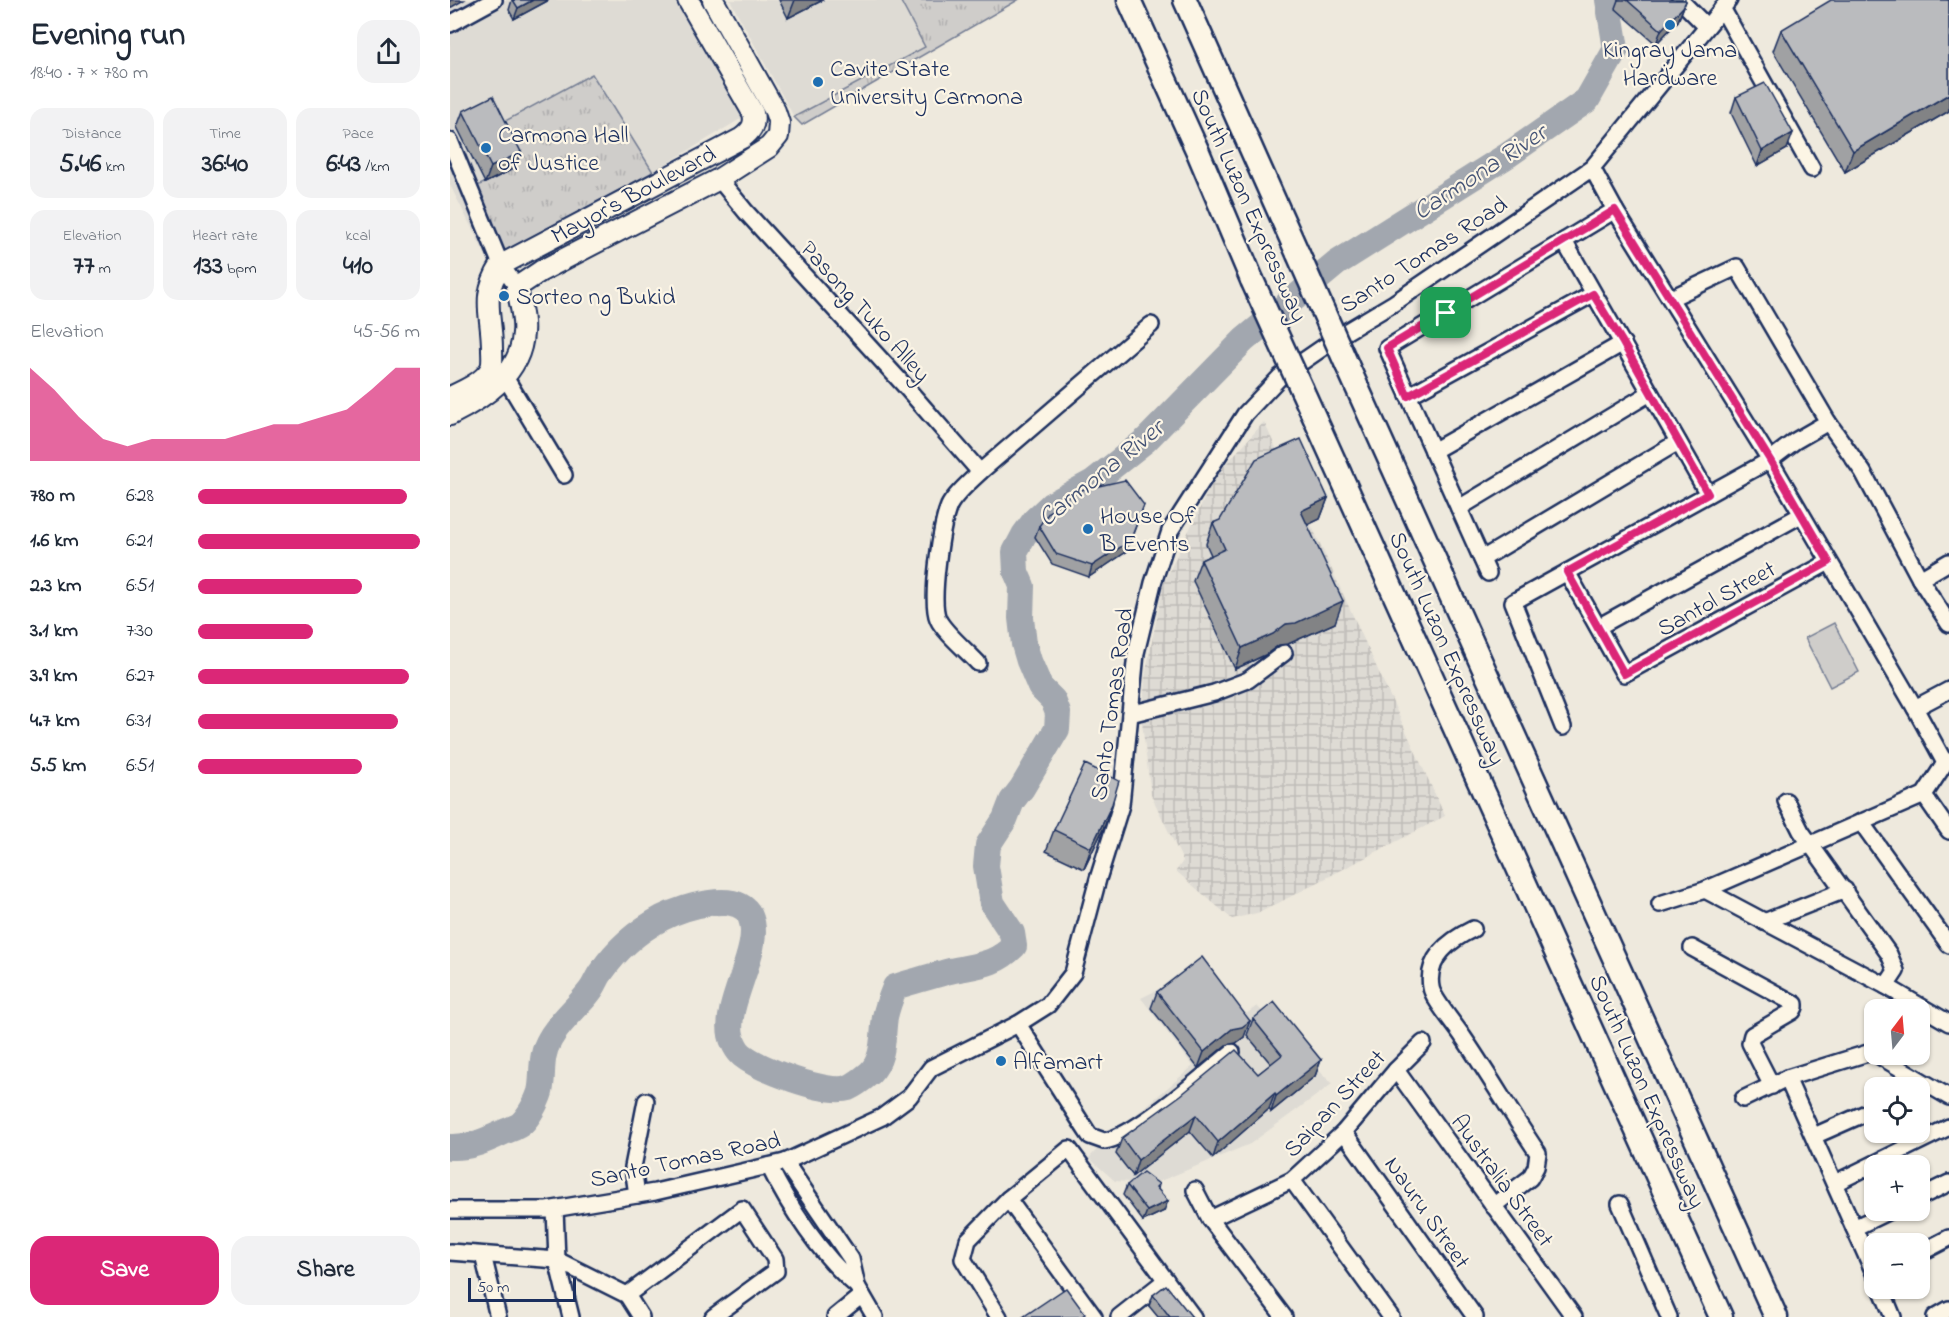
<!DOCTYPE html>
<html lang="en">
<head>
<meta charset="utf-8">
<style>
	:root { --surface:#fff; --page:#f2f2f3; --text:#1f2937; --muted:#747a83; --accent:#db2777 }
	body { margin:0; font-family:"Indie Flower",sans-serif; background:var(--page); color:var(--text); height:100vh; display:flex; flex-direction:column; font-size:22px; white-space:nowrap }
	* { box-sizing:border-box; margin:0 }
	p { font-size:20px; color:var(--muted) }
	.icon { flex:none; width:33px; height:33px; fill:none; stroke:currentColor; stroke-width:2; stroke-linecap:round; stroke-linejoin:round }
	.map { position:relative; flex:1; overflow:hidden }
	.side { display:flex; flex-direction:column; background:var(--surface); width:450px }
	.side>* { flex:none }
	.needle { width:39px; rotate:16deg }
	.fabs { position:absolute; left:1414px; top:999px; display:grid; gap:12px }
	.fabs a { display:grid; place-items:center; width:66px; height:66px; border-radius:12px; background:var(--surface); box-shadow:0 2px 4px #0004; font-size:30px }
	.scale { position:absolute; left:18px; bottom:15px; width:108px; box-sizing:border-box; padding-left:6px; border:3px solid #1b2f5e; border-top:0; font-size:16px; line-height:21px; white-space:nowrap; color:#1b2f5e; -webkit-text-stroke:4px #fcf5e5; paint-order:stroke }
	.pin { position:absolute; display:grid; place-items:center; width:51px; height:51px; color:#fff; margin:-26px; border-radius:12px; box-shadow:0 3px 9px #0006 }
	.round { display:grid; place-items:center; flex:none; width:63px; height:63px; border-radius:18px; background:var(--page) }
	.summary { display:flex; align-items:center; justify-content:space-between; height:102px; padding:0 30px }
	h1 { font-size:33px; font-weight:700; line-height:45px }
	.figures { display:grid; grid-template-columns:repeat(3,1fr); gap:9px; height:102px; padding:6px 30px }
	.figures div { display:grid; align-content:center; border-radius:15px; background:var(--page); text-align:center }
	.figures b { font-size:26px; font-weight:700 }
	.figures small { font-size:16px; font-weight:400 }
	.figures p { font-size:16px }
	.chart { height:168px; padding:12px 30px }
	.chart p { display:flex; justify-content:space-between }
	.chart svg { width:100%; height:108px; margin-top:6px; fill:var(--accent); opacity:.7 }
	.button { display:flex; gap:12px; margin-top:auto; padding:12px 30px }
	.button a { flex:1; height:69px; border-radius:18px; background:var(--accent); color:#fff; font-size:24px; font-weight:700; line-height:69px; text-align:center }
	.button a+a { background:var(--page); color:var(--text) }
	ul { padding:0 30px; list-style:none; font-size:20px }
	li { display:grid; grid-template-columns:96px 72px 1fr; align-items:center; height:45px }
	li i { height:15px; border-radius:8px; background:var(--accent) }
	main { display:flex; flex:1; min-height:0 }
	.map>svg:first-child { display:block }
	.built { fill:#dedbd4 }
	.industrial { fill:url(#industrial-grid) }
	.grass { fill:url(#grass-tufts); stroke:#757e94; stroke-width:1.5 }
	.garden { fill:#cfcdca; stroke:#757e94; stroke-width:1.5 }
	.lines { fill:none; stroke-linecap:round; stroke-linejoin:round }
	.river { stroke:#a2a7af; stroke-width:26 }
	.minor-casing { stroke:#1b2f5e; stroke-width:20 }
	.major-casing { stroke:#1b2f5e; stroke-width:24 }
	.highway-casing { stroke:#1b2f5e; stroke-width:27 }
	.minor { stroke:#fcf5e5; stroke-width:15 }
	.major { stroke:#fcf5e5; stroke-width:20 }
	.highway { stroke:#fcf5e5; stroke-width:22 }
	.highway-bridge-casing { stroke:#1b2f5e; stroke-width:27; stroke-linecap:butt }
	.highway-bridge { stroke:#fcf5e5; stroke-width:22 }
	.wall { fill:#a0a1a3; stroke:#1b2f5e; stroke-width:1.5 }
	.shaded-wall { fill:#828385; stroke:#1b2f5e; stroke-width:1.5 }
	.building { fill:#babbbe; stroke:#1b2f5e; stroke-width:1.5 }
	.route-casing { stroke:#fff; stroke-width:12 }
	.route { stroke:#db2777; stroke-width:8 }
	.poi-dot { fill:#1f6fb2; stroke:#fcf5e5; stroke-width:2 }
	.labels { text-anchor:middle; stroke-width:4.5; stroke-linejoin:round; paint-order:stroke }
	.poi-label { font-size:24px; fill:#1b2f5e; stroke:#fcf5e5; text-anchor:start }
	.street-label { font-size:24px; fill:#1b2f5e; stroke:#fcf5e5 }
	.water-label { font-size:26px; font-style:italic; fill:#445376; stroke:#fcf5e5 }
</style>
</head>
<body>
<main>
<section class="side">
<div class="summary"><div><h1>Evening run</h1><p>18:40 · 7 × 780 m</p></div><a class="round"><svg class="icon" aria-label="share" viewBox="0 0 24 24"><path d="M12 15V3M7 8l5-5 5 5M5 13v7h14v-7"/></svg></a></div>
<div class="figures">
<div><p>Distance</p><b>5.46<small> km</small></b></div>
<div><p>Time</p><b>36:40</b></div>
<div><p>Pace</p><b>6:43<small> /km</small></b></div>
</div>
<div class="figures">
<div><p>Elevation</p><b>77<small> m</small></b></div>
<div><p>Heart rate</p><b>133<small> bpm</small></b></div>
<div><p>kcal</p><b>410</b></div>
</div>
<div class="chart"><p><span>Elevation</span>45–56 m</p>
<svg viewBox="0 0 160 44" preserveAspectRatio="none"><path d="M0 44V6L10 15L20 26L30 35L40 38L50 35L60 35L70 35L80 35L90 32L100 29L110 29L120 26L130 23L140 15L150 6L160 6V44z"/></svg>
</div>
<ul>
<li><b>780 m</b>6:28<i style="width:94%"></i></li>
<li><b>1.6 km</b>6:21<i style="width:100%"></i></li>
<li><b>2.3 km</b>6:51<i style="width:74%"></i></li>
<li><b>3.1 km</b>7:30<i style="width:52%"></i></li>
<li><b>3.9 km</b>6:27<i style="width:95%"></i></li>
<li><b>4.7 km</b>6:31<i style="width:90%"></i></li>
<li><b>5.5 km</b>6:51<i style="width:74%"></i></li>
</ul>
<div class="button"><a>Save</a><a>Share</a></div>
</section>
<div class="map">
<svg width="1499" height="1317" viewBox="0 0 1499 1317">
	<defs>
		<pattern id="industrial-grid" width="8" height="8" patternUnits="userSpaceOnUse" patternTransform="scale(1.5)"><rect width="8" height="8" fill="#dedbd4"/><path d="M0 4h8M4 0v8" fill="none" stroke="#bebcb8"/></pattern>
		<pattern id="grass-tufts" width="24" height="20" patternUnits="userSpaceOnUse" patternTransform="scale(1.5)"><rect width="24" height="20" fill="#cfcdca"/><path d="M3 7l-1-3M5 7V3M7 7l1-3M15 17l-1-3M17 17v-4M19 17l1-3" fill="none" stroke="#b1b0b0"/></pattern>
	</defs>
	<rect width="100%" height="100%" fill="#eee9dd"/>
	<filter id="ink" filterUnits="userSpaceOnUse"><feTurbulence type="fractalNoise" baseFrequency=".0167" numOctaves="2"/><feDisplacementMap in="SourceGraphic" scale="12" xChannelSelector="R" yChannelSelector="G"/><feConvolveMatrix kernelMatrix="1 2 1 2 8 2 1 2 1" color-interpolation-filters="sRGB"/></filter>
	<g filter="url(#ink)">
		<g class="built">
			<path d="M0,0H231L297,115L203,172L40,264L0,185Z"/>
			<path d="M280,0H450L475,47L344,117Z"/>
			<path d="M755,966L792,1017L807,1006L882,1084L800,1144L703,1184L665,1181L639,1158L654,1142L743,1066L691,998Z"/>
		</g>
		<path class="industrial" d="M814,422L995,816L811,912L782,919L726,871L733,861L701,795L692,723L695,676L714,582L766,475Z"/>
		<g class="grass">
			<path d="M450,0H568L352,125L344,117L475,47Z"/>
			<path d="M142,74L203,172L53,252L23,188L66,168L46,126Z"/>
		</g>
		<path class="garden" d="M1384,623L1409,672L1380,687L1355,638Z"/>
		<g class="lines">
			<path class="river" d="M0,1147C21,1148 37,1140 56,1131C61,1129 68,1127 72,1123C79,1116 87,1102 90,1092C94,1075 89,1057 100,1039C110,1021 128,1007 140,991C145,985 147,977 152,971C167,949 188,931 212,918C232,908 287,889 300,916C314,947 274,1002 281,1035C282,1041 287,1051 292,1055C309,1069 376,1095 398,1088C405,1085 414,1078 420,1073C435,1058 432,1036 435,1017C437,1007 441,997 445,987C463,981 482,976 500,971C527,965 544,966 564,946L562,933L542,903L536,866L538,845L555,819L562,801L572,788L607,729L608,713L603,700L590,687L579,661L574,644L571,618L572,586L566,572L565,552L574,535L585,520L601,505L643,482L696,440L794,340L887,263L1058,155L1137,100L1166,49L1158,0"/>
			<g class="minor-casing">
				<g id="minor">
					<path d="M1230,0L1256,26"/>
					<path d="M1272,8L1362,169"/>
					<path d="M0,24L44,0"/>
					<path d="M0,141L51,265L67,287"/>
					<path d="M1142,168L1165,210L1320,460L1465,708L1495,763"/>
					<path d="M269,179L296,212L454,385L530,472L701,325"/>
					<path d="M1114,241L1258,494"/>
					<path d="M1221,298L1287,267L1378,422"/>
					<path d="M46,371L55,377L114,475"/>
					<path d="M958,396L1143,294"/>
					<path d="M983,451L1173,343"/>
					<path d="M1009,508L1200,393"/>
					<path d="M1032,559L1228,442"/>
					<path d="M1117,572L1174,674L1379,562"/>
					<path d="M1038,573L937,348L1165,210"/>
					<path d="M1470,579L1499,562"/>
					<path d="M1148,627L1351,515"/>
					<path d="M528,663C519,653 493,631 488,619C480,601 491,525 499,506C505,494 520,482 530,472"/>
					<path d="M1465,708L1499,690"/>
					<path d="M680,714L764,693L798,680L834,653"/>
					<path d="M1113,727L1063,602L1320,460L1345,441L1378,422L1413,472L1470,579L1499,624"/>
					<path d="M1474,795L1499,831"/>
					<path d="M1336,801L1351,831L1439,954L1446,971L1436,986"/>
					<path d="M1411,822L1499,945"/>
					<path d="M1255,890L1436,986L1499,1023"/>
					<path d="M1210,904L1255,890L1474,795L1495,763L1499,761"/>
					<path d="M1314,922L1395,890"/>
					<path d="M1023,929C1000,940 976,958 981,987C982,998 1006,1026 1013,1037C1039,1075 1062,1115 1088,1153L1086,1167L1080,1178L1043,1206"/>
					<path d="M1242,948L1345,1004V1007L1343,1011L1302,1035L1300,1043L1322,1086"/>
					<path d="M568,1024L636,1130L640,1136L654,1141C685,1137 755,1074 782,1052"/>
					<path d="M1426,1054L1499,1097"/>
					<path d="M946,1070L1124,1317"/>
					<path d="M1337,1078L1425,1275"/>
					<path d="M1293,1099L1337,1078L1421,1052L1425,1054"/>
					<path d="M894,1132L1025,1317"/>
					<path d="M1364,1136L1425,1109"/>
					<path d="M335,1162L401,1259L407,1286L425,1317"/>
					<path d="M319,1166C339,1207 371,1256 407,1286"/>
					<path d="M842,1180L941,1317"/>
					<path d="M1385,1183L1499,1127"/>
					<path d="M745,1190L760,1219L834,1317"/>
					<path d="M187,1195L183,1167L196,1101"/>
					<path d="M1470,1197L1499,1183"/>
					<path d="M558,1199L644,1317"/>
					<path d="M1170,1204L1219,1317"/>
					<path d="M0,1210H97L205,1192L335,1162L432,1117L459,1097L481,1068L568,1024L598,1005L623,973L648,879L671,805L686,653L703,583L720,531L795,414L830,377L897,331L944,303L1142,168L1279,0"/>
					<path d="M760,1219L842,1180L894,1132L946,1070L973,1043"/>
					<path d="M1404,1228L1441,1210"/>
					<path d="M0,1252L107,1260L105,1209"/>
					<path d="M1470,1253L1499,1238"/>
					<path d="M33,1255L48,1317"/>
					<path d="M107,1260L177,1295L191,1317"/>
					<path d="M107,1260L121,1317"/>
					<path d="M1431,1288L1443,1317"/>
					<path d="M177,1295L292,1209L325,1259L326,1271L263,1317"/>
					<path d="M385,1317L412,1295"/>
					<path d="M549,1317L513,1259L518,1240L558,1199L619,1149L743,1317"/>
					<path d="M669,1317L716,1280"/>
					<path d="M1485,1317L1499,1309"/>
				</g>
			</g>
			<g class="major-casing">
				<g id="major">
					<path d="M0,397C13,391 34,382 41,368C43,363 42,355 42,349C42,313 30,298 51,265L292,138C301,131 306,125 303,113L238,0"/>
					<path d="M0,415C34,398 71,374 73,333C75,318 69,302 67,287L91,271L269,179L319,147L328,136L329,123L325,111L263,0"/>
				</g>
			</g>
			<g class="highway-casing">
				<g id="highway">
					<path d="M679,0L748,152L802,280"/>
					<path d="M735,0L848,254"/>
					<path d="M897,365L1326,1317"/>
					<path d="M852,390L1271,1317"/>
				</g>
			</g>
			<use href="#minor" class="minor"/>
			<use href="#major" class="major"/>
			<use href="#highway" class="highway"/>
			<g class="highway-bridge-casing">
				<g id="highway-bridge">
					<path d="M848,254L897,365"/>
					<path d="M802,280L852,390"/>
				</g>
			</g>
			<use href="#highway-bridge" class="highway-bridge"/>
		</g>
		<g class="wall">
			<path d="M62,0H99L64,19L59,10Z"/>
			<path d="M329,0H373L338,18Z"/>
			<path d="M1168,0H1235L1236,1L1228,21L1206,44L1165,8Z"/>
			<path d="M1499,0V111L1395,172L1323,51L1331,30Z"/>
			<path d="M1286,97L1337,149L1307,166L1281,113Z"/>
			<path d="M13,111L65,168L35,183L7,127Z"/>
			<path d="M878,498L870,519L857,525L885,623L838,644L829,645L815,655L785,669L743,581L751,560L761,555L756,544L763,523Z"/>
			<path d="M589,526L676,552L639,577L602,564L585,537Z"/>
			<path d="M662,804L655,825L634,869L596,851L604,830Z"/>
			<path d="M707,992L794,1037L786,1043L776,1045L748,1068L701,1008Z"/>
			<path d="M803,1019L871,1060L865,1076L821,1112L819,1109L763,1158L740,1131L683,1176L666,1154L672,1138L808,1074L821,1064L797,1035Z"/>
			<path d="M709,1184L708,1189L714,1211L693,1221L673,1195L677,1185Z"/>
			<path d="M703,1295L742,1317H708L699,1306Z"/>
		</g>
		<g class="shaded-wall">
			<path d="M0,0H14L0,8Z"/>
			<path d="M83,0H99L64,19L68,8Z"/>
			<path d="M345,0H373L338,18Z"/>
			<path d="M1236,1L1228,21L1206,44L1211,30Z"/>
			<path d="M1499,94V111L1395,172L1403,151Z"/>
			<path d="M1343,133L1337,149L1307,166L1312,151Z"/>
			<path d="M71,152L65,168L35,183L41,167Z"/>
			<path d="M878,498L870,519L843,532L851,511Z"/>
			<path d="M694,505L676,552L639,577L642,566Z"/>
			<path d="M893,601L885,623L838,644L829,645L815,655L785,669L792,648L836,624Z"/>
			<path d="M662,804L655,825L634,869L641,848Z"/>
			<path d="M800,1021L794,1037L786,1043L776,1045L748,1068L754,1052L782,1029Z"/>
			<path d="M871,1060L865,1076L821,1112L826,1096Z"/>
			<path d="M825,1093L819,1109L763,1158L768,1142Z"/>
			<path d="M746,1115L740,1131L683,1176L688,1160Z"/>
			<path d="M718,1201L714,1211L693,1221L697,1211Z"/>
		</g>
		<g class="building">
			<path d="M63,0H83L68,8Z"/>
			<path d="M1177,0H1235L1236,1L1233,7L1211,30Z"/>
			<path d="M1381,0H1499V94L1403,151L1331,30Z"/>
			<path d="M1315,83L1343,133L1312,151L1286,97Z"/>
			<path d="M43,96L71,152L41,167L13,111Z"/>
			<path d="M851,439L878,498L851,511L893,601L846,623L836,624L823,634L792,648L751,560L775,549L763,523L770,520L806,459Z"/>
			<path d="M675,480L694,505L680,541L642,566L606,554L589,526L600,511L627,491Z"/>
			<path d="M635,764L669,781L662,804L641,848L604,830Z"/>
			<path d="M752,957L800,1021L792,1027L782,1029L754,1052L707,992Z"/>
			<path d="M824,1002L871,1060L826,1096L825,1093L768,1142L746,1115L688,1160L672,1138L731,1095L786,1050L808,1074L832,1055L803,1019Z"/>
			<path d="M693,1172L709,1184L706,1187L718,1201L697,1211L677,1185Z"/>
			<path d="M716,1285L742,1317H720L703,1295Z"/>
			<path d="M616,1288L635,1314L631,1317H573Z"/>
		</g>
	</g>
	<g class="lines" filter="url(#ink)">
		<g class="route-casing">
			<path id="route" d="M1165,210L1320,460L1379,562L1174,674L1117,572L1258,494L1173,343L1143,294L958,396L937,348Z"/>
		</g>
		<use href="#route" class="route"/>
	</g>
	<g class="poi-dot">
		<circle cx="1220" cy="25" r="6"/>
		<circle cx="368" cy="82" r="6"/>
		<circle cx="36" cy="148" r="6"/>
		<circle cx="54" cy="296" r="6"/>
		<circle cx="638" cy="529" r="6"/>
		<circle cx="551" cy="1061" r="6"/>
	</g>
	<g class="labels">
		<g class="poi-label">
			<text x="1220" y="57" text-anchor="middle">Kingray Jama<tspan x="1220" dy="28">Hardware</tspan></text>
			<text x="380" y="76">Cavite State<tspan x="380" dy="28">University Carmona</tspan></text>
			<text x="48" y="142">Carmona Hall<tspan x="48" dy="28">of Justice</tspan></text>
			<text x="66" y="304">Sorteo ng Bukid</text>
			<text x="650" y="523">House Of<tspan x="650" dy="28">B Events</tspan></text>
			<text x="563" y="1069">Alfamart</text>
		</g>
		<g class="street-label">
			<text transform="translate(183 194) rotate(-28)" y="8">Mayor's Boulevard</text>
			<text transform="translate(800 205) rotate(66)" y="8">South Luzon Expressway</text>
			<text transform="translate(973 254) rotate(-33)" y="8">Santo Tomas Road</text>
			<text transform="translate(416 311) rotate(48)" y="8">Pasong Tuko Alley</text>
			<text transform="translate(1266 598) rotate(-29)" y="8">Santol Street</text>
			<text transform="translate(998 648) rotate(66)" y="8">South Luzon Expressway</text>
			<text transform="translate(661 704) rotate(-82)" y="8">Santo Tomas Road</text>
			<text transform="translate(1198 1091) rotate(66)" y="8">South Luzon Expressway</text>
			<text transform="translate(884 1103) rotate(-47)" y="8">Saipan Street</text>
			<text transform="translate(235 1159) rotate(-12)" y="8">Santo Tomas Road</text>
			<text transform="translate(1053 1180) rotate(54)" y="8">Australia Street</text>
			<text transform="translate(978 1212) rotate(55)" y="8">Nauru Street</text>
		</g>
		<g class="water-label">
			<text transform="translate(1029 171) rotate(-33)" y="9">Carmona River</text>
			<text transform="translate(650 472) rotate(-39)" y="9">Carmona River</text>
		</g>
	</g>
</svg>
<div class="fabs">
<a><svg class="needle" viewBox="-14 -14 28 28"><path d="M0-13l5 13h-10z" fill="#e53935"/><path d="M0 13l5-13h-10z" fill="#747a83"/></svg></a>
<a><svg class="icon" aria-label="locate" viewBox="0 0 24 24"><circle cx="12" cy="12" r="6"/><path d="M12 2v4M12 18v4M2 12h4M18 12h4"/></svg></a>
<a>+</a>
<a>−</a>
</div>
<div class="scale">50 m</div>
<div class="pin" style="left:996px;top:313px;background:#1e9e55"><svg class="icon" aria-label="arrive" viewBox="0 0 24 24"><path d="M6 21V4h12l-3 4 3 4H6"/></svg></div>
</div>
</main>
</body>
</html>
